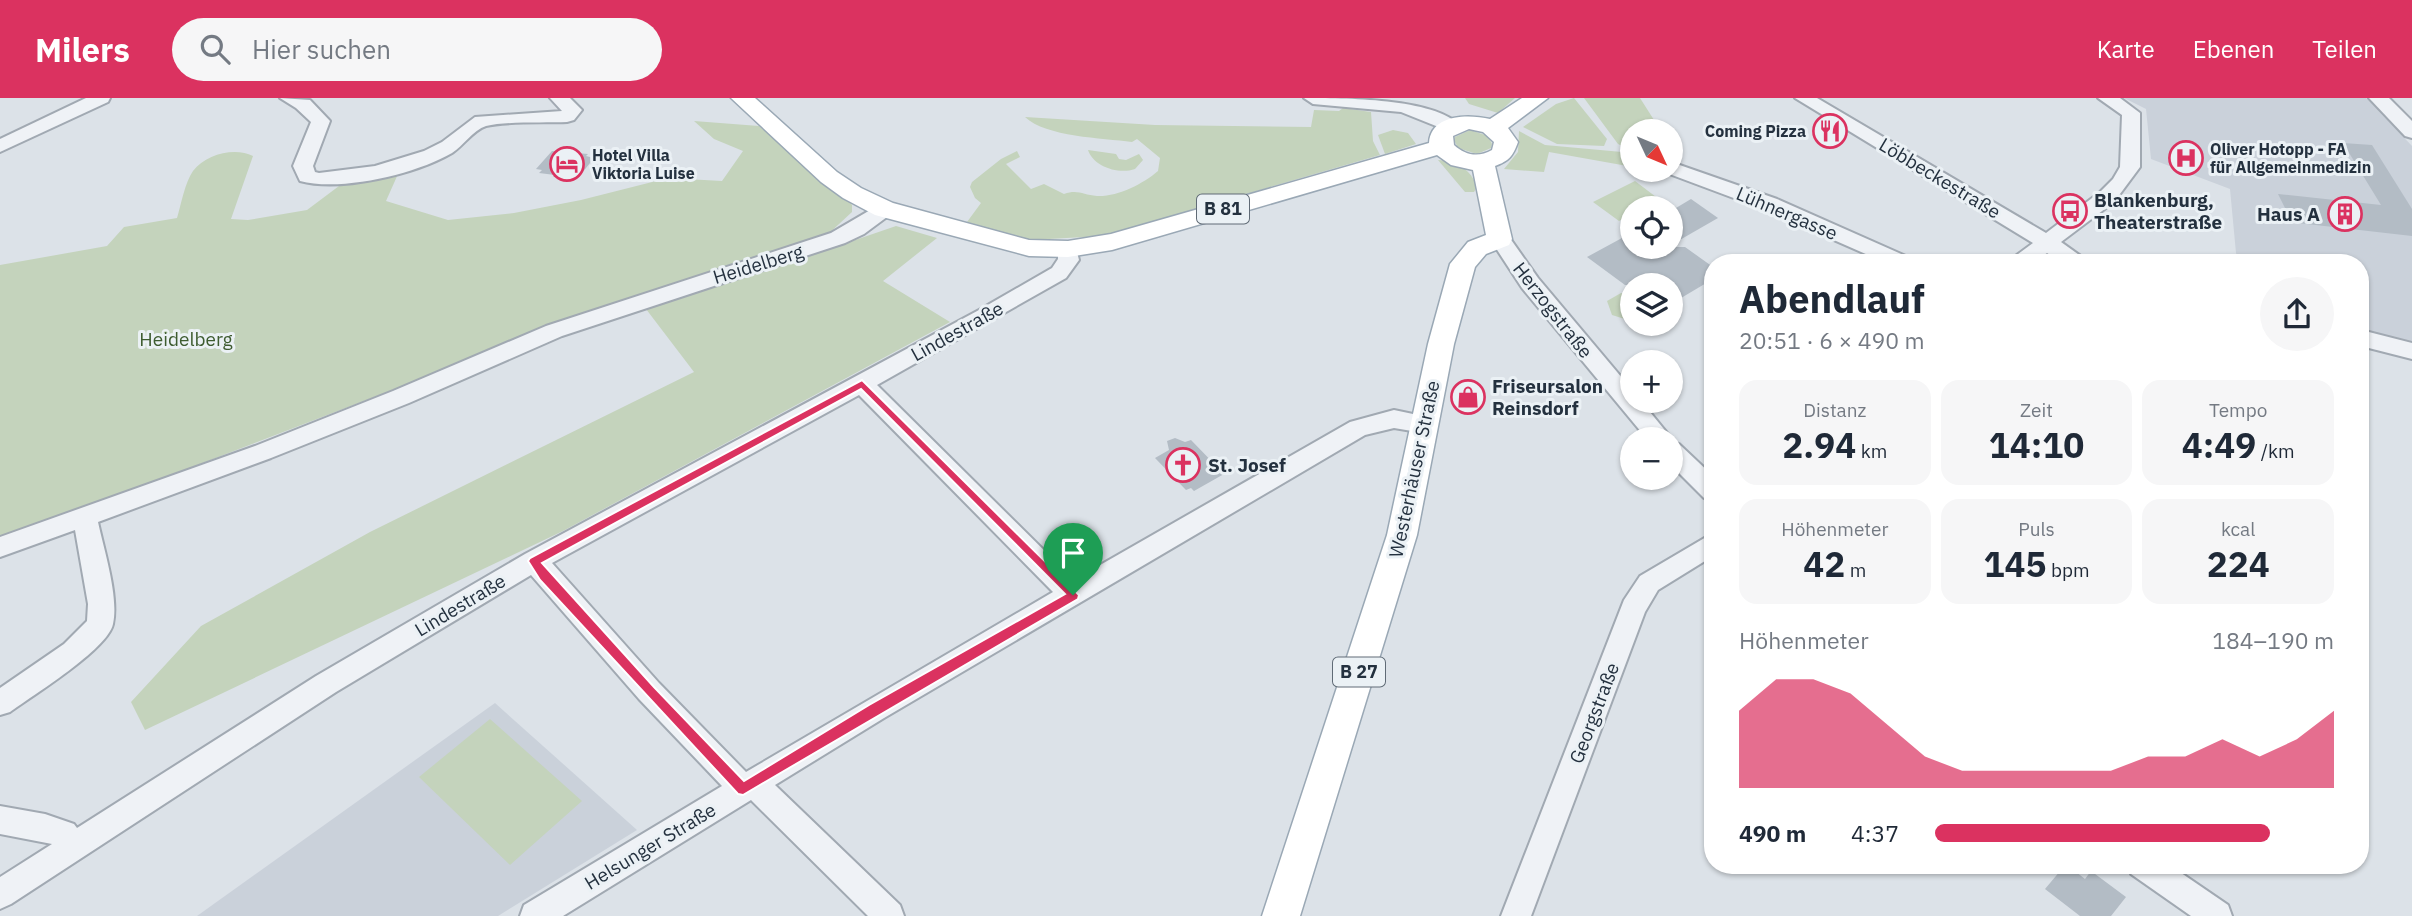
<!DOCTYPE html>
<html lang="de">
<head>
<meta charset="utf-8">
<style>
	:root { --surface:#fff; --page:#f6f6f7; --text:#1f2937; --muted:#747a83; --accent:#db3260 }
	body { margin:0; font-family:"IBM Plex Sans",sans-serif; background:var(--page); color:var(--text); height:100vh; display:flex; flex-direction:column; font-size:26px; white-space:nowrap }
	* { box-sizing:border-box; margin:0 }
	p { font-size:23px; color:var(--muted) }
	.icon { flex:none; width:38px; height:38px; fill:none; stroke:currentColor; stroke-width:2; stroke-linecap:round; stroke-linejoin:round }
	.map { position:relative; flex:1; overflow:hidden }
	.panel { position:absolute; left:1704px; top:156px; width:665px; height:620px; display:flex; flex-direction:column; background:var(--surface); border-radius:28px; box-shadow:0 2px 5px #0004 }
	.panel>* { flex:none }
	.needle { width:46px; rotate:134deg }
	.fabs { position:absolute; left:1620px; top:21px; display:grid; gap:14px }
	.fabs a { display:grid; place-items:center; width:63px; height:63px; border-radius:50%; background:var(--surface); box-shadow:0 2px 5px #0004; font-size:35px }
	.pin { position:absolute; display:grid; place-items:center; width:60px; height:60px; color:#fff; margin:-72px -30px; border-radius:50% 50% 50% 0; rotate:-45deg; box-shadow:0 0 7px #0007 }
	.pin .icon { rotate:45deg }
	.round { display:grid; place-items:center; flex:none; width:74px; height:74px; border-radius:37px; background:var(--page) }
	.overview { display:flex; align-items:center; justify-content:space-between; height:119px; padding:0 35px }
	h1 { font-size:38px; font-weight:800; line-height:52px }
	.figures { display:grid; grid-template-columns:repeat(3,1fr); gap:10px; height:119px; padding:7px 35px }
	.figures div { display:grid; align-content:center; border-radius:18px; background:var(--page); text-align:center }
	.figures b { font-size:35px; font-weight:800 }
	.figures small { font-size:19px; font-weight:400 }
	.figures p { font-size:19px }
	.chart { height:196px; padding:14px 35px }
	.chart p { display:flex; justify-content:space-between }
	.chart svg { width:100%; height:126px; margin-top:7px; fill:var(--accent); opacity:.7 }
	ul { padding:0 35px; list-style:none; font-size:23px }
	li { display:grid; grid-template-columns:112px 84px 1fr; align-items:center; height:52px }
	li i { height:18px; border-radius:9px; background:var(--accent) }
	header { display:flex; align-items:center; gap:42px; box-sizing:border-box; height:98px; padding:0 35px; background:var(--accent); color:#fff }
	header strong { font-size:33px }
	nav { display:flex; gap:38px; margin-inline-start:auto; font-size:24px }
	.search { width:490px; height:63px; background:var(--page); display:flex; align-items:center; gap:18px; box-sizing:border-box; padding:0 24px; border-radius:38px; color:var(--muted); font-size:26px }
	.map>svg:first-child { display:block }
	.built { fill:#cad1da }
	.green { fill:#c4d3bc }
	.building { fill:#b3bcc5 }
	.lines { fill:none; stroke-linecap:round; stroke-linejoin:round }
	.minor-casing { stroke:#a1a9b2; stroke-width:4 }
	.major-casing { stroke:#9aa8b5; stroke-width:3 }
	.minor { fill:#eff2f6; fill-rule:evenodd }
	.major { fill:#fff; fill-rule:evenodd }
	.route { fill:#db3260; stroke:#fff; stroke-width:2; fill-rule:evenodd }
	.labels { text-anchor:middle; stroke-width:6; stroke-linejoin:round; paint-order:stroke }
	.far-poi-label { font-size:16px; font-weight:bold; fill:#24313f; stroke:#ebf1f5; text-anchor:start }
	.shield { fill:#ebf1f5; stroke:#606b76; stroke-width:2 }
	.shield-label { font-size:18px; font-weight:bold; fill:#24313f }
	.street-label { font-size:19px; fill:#24313f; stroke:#ebf1f5 }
	.poi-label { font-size:19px; font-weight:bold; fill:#24313f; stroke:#ebf1f5; text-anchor:start }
	.park-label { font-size:19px; fill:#3e5c30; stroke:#ebf1f5 }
</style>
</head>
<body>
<header>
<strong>Milers</strong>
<div class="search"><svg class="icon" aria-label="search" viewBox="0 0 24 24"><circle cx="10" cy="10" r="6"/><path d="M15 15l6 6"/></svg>Hier suchen</div>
<nav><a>Karte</a><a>Ebenen</a><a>Teilen</a></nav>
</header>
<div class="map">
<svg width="2412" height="818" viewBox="0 0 2412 818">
	<rect width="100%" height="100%" fill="#dce2e8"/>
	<g class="built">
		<path d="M2124,0H2366L2412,48V245L2361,231V164H2240L2236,155L2230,91L2151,61L2146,11Z"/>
		<path d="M495,605L637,732L498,818H197Z"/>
	</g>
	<g class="green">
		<path d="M1465,0H1515L1498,15L1469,6Z"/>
		<path d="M1574,0L1607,41L1604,48L1557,46L1523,29L1556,6Z"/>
		<path d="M1584,0H1640L1661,33H1633V53L1618,46Z"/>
		<path d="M1343,10L1371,14L1373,43L1380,57L1102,138L1031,142L967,124L981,105L975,100L970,89L972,84L1001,61L1017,53L1020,59L1006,66L1031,91L1044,86L1064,96C1078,91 1083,97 1097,98C1117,99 1143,86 1158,73L1160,60L1137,41L1132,44C1102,40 1046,39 1025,19L1155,27L1311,29L1314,12L1339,13Z"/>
		<path d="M694,23L759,28L832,91L847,100L852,107V114L825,139L832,150L896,128L937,140L883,183L950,224L563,433L145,632L131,604L201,528L370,434L694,274L646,211L639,197L0,443V167L107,148L124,129L177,120C181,107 185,84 193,73C206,56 235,49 253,58L231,121L248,122L307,112L339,88L398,76L386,103L448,122L514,115L581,102L668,80L722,83L743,53L714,41Z"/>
		<path d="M1393,32L1408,35L1416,46L1385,56L1378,37Z"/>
		<path d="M1470,32L1488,38L1492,46L1491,50L1477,56L1458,50L1454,42L1455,39Z"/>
		<path d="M1519,33L1545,47L1622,54L1633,59V69L1549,54L1544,74L1504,71L1518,54Z"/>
		<path d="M1088,52L1116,56L1119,61L1126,62L1139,56L1143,62L1135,71C1118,77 1093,68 1088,52Z"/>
		<path d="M1438,62C1456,63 1471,71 1477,89L1474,94H1465Z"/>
		<path d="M1635,83L1660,102L1644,110H1633V116L1619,123L1593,104Z"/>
		<path d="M1621,195L1633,199L1631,223L1612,217L1607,203Z"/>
		<path d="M490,621L582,703L510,767L419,679Z"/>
	</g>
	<g class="building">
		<path d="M2343,45L2372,47L2412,111V138L2298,125L2295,120H2290L2278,96L2381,107Z"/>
		<path d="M552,53L588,56L586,58L594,60L578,80L553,79L555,77L539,75L542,72L536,71Z"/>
		<path d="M1691,101L1718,120L1671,147V113Z"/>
		<path d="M1633,134V149H1685L1713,169V181L1671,206V187H1625L1587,159Z"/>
		<path d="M1175,340L1185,344L1191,342L1224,376L1194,393L1191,390L1186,392L1155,360L1169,352L1167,343Z"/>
		<path d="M2066,766L2085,781L2091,773L2126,799L2111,818H2080L2045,791Z"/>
	</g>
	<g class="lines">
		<g class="minor-casing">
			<g id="minor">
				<path d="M86,0H110L108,4L0,54V41Z"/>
				<path d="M280,0L310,2L330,23L313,68L315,74L319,75L375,68L424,53L442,44L475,19L562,13L550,0H570L582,12L574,22L567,24C545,25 506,23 486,28C473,32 463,48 452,55C416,76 341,94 300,83L293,68L311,24L296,10Z"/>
				<path d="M1304,0C1342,0 1436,0 1460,28L1451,34L1401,14L1313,6Z"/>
				<path d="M1795,0H1817L2046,135L2100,94L2113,81L2120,69L2122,17L2098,0H2120L2140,15V69L2114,104L2061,144L2082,159L2085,164H2061L2047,155L2034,164H2011L2014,159L2033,145Z"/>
				<path d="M2369,0H2389L2412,23V40L2405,38Z"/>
				<path d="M1671,64L1777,101L1908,159L1911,164H1884L1763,111L1664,74L1662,72H1671Z"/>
				<path d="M884,104L891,106L894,111L891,116L864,136L845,145L562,238L409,305L271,360L98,424C104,452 119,499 113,526C108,551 32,598 10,614L0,617V590L64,546L87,523L88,506L75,432L0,459V439L255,348L393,293L546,228L831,135Z"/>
				<path d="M1500,134L1507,136L1538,180L1633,293V303H1641L1672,341L1671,342L1647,341L1522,190L1490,141L1493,136Z"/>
				<path d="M1068,144L1075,146L1079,162L1066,180L877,287L1074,482L1350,324L1394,312L1432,320L1436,326L1432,332L1424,335L1394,330L1365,337L884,620L775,687L900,807L904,818H868L751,702L563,818H520L524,807L722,688L639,601L531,477L336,594L11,806L0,811V779L52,746L0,736V708L45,716L74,726L77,730L316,578L525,456L979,212L1052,170L1058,161V151L1061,146ZM859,297L1053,494L746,674L659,585L552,465Z"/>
				<path d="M2361,232L2412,245V261L2361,248Z"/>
				<path d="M1671,343L1679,346L1713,378V402L1704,400L1671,367Z"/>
				<path d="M1713,435V458L1658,492L1645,514L1531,818H1501L1624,502L1640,478Z"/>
				<path d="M2127,766H2168L2228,807L2232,818H2191L2131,776Z"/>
			</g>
		</g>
		<g class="major-casing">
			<path id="major" d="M731,0H755L837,74L861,90L893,105L1029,142L1068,143L1111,136L1429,45C1431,16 1468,16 1490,21L1522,0H1548L1508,30L1518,44C1513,58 1509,63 1495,68L1512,141L1509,147L1486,156L1475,169L1454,246L1417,437L1300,818H1262L1387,437L1428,246L1450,166L1468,144L1486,137L1473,72L1451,67L1437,57L1112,152L1068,159L1029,158L875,117L843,100L821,84ZM1469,31L1483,34L1494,44L1492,52C1478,60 1465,57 1454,47L1453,38Z"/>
		</g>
		<use href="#minor" class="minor"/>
		<use href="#major" class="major"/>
	</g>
	<path class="route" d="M862,282L1079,497L1078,501L743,697L738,696L540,482L528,463L530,460ZM861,291L1065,496L869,607L744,683L654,589L542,465Z"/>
	<defs>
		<g id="restaurant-ring" transform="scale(1.75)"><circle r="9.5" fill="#ebf1f5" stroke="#db3260" stroke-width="1.5"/><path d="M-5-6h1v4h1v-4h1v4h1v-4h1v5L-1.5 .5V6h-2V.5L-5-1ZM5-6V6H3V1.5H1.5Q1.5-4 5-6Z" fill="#db3260"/></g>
		<g id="hospital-ring" transform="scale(1.75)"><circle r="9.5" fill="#ebf1f5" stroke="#db3260" stroke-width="1.5"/><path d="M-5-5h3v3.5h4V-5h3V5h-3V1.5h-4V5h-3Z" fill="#db3260"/></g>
		<g id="hotel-ring" transform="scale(1.75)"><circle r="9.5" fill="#ebf1f5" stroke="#db3260" stroke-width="1.5"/><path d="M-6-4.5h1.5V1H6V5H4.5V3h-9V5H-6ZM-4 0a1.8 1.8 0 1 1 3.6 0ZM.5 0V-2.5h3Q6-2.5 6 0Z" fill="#db3260"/></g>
		<g id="bus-ring" transform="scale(1.75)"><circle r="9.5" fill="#ebf1f5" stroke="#db3260" stroke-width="1.5"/><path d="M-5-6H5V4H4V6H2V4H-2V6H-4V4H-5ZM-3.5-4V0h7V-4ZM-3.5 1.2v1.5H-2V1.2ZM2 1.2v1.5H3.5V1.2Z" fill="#db3260"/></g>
		<g id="building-ring" transform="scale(1.75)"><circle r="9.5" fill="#ebf1f5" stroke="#db3260" stroke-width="1.5"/><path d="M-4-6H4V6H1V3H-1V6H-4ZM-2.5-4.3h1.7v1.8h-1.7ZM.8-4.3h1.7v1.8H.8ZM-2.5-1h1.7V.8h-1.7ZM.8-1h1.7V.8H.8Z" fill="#db3260"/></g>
		<g id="shop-ring" transform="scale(1.75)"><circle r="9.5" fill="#ebf1f5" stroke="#db3260" stroke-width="1.5"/><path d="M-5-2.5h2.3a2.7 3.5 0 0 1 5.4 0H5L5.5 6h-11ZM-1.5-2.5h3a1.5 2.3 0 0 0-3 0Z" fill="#db3260"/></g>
		<g id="church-ring" transform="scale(1.75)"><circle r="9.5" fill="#ebf1f5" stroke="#db3260" stroke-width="1.5"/><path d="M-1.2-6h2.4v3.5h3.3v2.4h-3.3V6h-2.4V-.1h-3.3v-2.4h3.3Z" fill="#db3260"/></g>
	</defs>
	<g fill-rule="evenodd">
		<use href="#restaurant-ring" x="1830" y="33"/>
		<use href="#hospital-ring" x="2186" y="60"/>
		<use href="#hotel-ring" x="567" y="66"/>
		<use href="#bus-ring" x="2070" y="113"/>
		<use href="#building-ring" x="2345" y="116"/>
		<use href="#shop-ring" x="1468" y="299"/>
		<use href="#church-ring" x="1183" y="367"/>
	</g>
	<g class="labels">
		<g class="far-poi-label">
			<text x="1806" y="39" text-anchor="end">Coming Pizza</text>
			<text x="2210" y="57">Oliver Hotopp - FA<tspan x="2210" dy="18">für Allgemeinmedizin</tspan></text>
			<text x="592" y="63">Hotel Villa<tspan x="592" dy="18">Viktoria Luise</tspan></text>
		</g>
		<g class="shield">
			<rect x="1197" y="96.5" width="52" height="29" rx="5"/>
			<rect x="1333" y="559.5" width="52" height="29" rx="5"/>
		</g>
		<g class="shield-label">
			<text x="1223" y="117">B 81</text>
			<text x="1359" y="580">B 27</text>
		</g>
		<g class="street-label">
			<text transform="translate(1940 80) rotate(31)" y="7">Löbbeckestraße</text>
			<text transform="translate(1787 115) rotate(23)" y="7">Lühnergasse</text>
			<text transform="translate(758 166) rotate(-17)" y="7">Heidelberg</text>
			<text transform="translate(1553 212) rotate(52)" y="7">Herzogstraße</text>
			<text transform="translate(957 233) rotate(-29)" y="7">Lindestraße</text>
			<text transform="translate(1414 371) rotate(-78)" y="7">Westerhäuser Straße</text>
			<text transform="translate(460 507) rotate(-31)" y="7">Lindestraße</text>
			<text transform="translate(1594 615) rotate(-69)" y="7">Georgstraße</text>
			<text transform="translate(650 748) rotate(-31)" y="7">Helsunger Straße</text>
		</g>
		<g class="poi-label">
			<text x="2094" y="109">Blankenburg,<tspan x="2094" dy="22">Theaterstraße</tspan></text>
			<text x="2320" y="123" text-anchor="end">Haus A</text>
			<text x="1492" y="295">Friseursalon<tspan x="1492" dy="22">Reinsdorf</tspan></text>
			<text x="1208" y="374">St. Josef</text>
		</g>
		<g class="park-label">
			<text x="186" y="248">Heidelberg</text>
		</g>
	</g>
</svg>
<div class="fabs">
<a><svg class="needle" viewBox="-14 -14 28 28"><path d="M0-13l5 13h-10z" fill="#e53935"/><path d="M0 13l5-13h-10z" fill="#747a83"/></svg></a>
<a><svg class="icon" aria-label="locate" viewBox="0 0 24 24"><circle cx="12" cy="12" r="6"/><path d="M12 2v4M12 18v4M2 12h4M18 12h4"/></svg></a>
<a><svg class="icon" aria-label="layers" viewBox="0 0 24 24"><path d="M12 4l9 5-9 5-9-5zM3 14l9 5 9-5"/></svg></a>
<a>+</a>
<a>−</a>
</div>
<div class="pin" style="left:1073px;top:497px;background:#1e9e55"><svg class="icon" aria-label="arrive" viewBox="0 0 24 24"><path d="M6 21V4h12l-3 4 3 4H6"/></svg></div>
<section class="panel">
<div class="overview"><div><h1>Abendlauf</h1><p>20:51 · 6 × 490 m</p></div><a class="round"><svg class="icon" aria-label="share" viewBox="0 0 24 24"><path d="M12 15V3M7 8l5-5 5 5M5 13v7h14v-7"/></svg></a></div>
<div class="figures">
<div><p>Distanz</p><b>2.94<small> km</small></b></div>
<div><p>Zeit</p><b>14:10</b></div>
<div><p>Tempo</p><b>4:49<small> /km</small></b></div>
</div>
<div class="figures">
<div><p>Höhenmeter</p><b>42<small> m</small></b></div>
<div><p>Puls</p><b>145<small> bpm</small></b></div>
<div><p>kcal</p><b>224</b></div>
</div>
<div class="chart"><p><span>Höhenmeter</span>184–190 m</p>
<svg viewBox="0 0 160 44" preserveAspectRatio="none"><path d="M0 44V17L10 6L20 6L30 11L40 22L50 33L60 38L70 38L80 38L90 38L100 38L110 33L120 33L130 27L140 33L150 27L160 17V44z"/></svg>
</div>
<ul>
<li><b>490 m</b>4:37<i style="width:84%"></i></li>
</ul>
</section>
</div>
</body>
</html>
